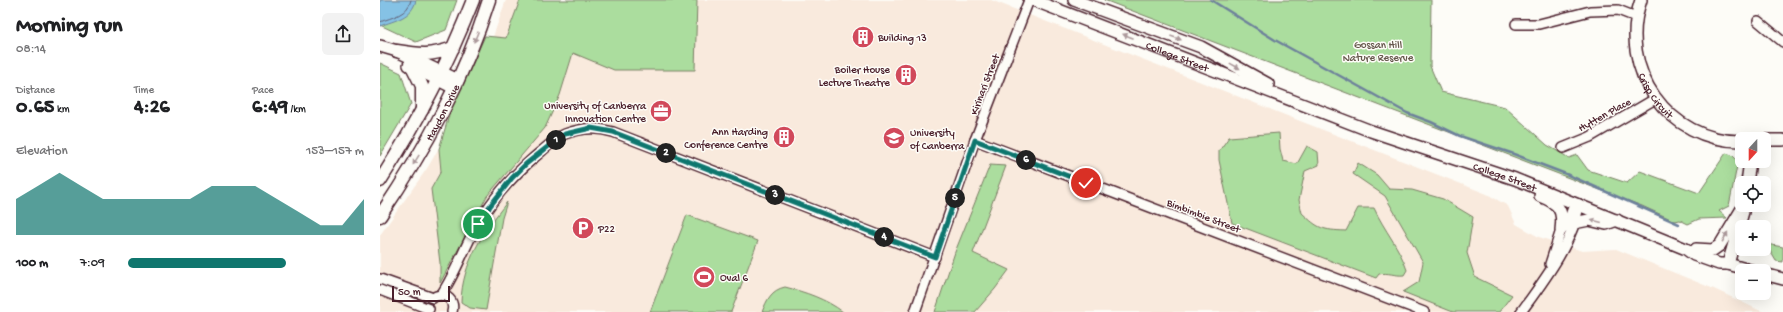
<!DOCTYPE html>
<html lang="en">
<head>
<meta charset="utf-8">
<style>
	:root { --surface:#fff; --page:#f2f2f2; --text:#202124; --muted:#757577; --accent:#0f766e }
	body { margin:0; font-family:"Gochi Hand",sans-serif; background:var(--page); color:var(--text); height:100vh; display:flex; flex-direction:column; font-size:15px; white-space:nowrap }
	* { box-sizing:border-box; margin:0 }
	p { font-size:13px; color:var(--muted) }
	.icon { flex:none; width:22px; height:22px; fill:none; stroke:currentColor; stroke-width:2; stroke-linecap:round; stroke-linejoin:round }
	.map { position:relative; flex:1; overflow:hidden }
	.sheet { display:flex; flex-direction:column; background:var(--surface); width:380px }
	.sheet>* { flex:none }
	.needle { width:26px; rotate:201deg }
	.buttons { position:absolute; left:1355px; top:132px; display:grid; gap:8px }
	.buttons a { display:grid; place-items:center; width:36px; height:36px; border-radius:6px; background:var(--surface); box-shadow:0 4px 16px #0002; font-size:20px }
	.scale { position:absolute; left:12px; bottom:10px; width:58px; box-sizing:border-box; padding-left:4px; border:2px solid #4a1f2b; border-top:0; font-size:11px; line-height:14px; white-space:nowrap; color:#4a1f2b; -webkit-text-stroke:3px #fdfcf7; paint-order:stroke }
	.pin { position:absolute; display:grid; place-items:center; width:34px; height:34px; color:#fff; margin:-17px; border:2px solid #fff; border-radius:50%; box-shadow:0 1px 4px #0007 }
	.km { position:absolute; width:20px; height:20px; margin:-10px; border-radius:50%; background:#222; color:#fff; font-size:11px; line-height:20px; text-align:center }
	.round { display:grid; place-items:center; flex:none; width:42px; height:42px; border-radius:6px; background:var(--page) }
	.overview { display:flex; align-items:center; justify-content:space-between; height:68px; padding:0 16px }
	h1 { font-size:22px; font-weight:700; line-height:30px }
	.metrics { display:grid; grid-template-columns:repeat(3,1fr); gap:6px; height:68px; padding:4px 16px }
	.metrics div { display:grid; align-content:center }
	.metrics b { font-size:20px; font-weight:700 }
	.metrics small { font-size:11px; font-weight:400 }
	.metrics p { font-size:11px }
	.chart { height:112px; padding:8px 16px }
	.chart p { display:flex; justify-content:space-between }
	.chart svg { width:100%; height:72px; margin-top:4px; fill:var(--accent); opacity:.7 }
	ul { padding:0 16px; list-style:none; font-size:13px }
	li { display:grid; grid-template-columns:64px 48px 1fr; align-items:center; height:30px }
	li i { height:10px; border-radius:5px; background:var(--accent) }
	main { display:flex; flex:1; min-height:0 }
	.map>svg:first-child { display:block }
	.built { fill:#f9eadd }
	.green { fill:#abdd9e; stroke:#7a7e64 }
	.water { fill:#85c2e5; stroke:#6d819b }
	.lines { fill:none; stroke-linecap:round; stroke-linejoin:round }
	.shore { stroke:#626075; stroke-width:1 }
	.stream { stroke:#6d819b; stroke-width:2.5 }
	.minor-casing { stroke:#4a1f2b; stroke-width:12 }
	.tertiary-casing { stroke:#4a1f2b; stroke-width:14 }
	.secondary-casing { stroke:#4a1f2b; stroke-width:15 }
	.minor { stroke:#fdfcf7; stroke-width:9 }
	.tertiary { stroke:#fdfcf7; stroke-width:11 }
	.secondary { stroke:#fdfcf7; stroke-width:12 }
	.oneway { fill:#ac999b }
	.route-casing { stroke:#fff; stroke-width:8 }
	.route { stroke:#0f766e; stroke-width:5 }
	.labels { text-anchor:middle; stroke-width:3; stroke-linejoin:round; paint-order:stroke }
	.poi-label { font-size:11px; fill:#4a1f2b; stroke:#fdfcf7; text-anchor:start }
	.park-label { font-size:11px; fill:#67584e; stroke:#fdfcf7 }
	.street-label { font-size:11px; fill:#4a1f2b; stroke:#fdfcf7 }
</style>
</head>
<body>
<main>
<section class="sheet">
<div class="overview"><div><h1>Morning run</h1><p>08:14</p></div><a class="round"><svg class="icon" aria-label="share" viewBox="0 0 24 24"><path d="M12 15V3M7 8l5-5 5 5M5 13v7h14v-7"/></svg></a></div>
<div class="metrics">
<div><p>Distance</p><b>0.65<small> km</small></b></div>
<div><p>Time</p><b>4:26</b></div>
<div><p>Pace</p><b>6:49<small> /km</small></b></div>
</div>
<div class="chart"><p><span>Elevation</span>153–157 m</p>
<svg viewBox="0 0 160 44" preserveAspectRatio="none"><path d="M0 44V22L10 14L20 6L30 14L40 22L50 22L60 22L70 22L80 22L90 14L100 14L110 14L120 22L130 30L140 38L150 38L160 22V44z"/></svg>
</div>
<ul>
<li><b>100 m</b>7:09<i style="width:67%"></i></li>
</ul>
</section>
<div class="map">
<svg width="1403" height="312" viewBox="0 0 1403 312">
	<rect width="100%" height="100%" fill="#fdfcf7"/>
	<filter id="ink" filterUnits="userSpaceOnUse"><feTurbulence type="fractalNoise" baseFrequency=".025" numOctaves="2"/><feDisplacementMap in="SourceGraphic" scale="8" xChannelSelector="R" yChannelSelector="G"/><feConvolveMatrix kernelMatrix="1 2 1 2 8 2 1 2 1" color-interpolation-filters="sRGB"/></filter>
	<g filter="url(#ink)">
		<path class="built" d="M126,0H611L1107,194L1128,206L1136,224L1159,237L1202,251L1236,249L1334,289L1383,312H0V235L48,167L81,109L109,48Z"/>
		<g class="green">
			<path d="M0,0H77L66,30L36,42L0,25Z"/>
			<path d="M140,0H317L315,70H234L193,53L180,95L165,128L107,196L60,283V263L51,189L61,171L59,149L70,112L105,36L126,38Z"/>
			<path d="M724,0H1051L1050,66L1061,92L1125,107L1167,145L1189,158L1197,155L1208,170L1247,183L1260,171L1319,193L1346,153L1352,155L1358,161L1349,206L1339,211L1347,218L1319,219L1308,224L1300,220L1295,221L1262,206Z"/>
			<path d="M0,63L21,73L31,104L0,156Z"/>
			<path d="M899,133L900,149L903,161L917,164L927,146L938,152L939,165L925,171L919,200L922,213C939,229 942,230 966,231L978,208H994C1004,230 1020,248 1027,270L1024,275C1015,276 1008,272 999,274L996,278L852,223L839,160V151L849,137Z"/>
			<path d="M978,163L997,175L1009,189L1032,190L1063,199L1093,217L1087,253L1095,277L1132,295L1119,312H1073L1023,292L1039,282L1043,262L1005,196L973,174Z"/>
			<path d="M610,165L626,166L593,253L629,270L615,289L595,312H555L575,252Z"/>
			<path d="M127,202L122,218L106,310L90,308L81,302C82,263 104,231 127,202Z"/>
			<path d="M307,215L378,241L351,312H270Z"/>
			<path d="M1386,244L1403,247V262L1396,261Z"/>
			<path d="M405,287C425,292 446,299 463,312H382C387,300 391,290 405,287Z"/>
		</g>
		<path class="water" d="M0,0H36C32,18 15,20 0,26Z"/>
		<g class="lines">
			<path class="shore" d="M0,22C12,17 28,15 31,0"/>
			<path class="stream" d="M831,0L895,40L1027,113L1051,122L1080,136L1131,153L1186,174L1299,224"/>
			<g class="minor-casing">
				<g id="minor">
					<path d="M1378,21L1403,42"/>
					<path d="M1136,24H1159L1210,11L1238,10L1256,17"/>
					<path d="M595,140L1044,312"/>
					<path d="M1183,148L1210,137L1275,99"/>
					<path d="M1170,264L1181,230L1186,227L1192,210L1199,204"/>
					<path d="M0,279L53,298"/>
					<path d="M0,290L49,309"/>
					<path d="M61,295C76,273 84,248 97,225C114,196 137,171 163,150C170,144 177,137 185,134C200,128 217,127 233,132L555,257"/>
					<path d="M56,296C67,293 75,301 72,312"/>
					<path d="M535,312L595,140L649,0"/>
					<path d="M1141,312C1162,283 1195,240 1199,204"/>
				</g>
			</g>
			<g class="tertiary-casing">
				<g id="tertiary">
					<path id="s1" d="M653,0L991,131L1135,179L1306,249L1314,255L1339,264H1348L1373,271"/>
					<path d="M694,0L821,47L888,84"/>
					<path id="s2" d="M1261,0C1237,69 1288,142 1362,141"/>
					<path d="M0,46L17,51L78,80"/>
					<path d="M29,65L74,88"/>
					<path d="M1384,140H1403"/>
					<path d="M1367,183L1370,161"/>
					<path d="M1160,196C1178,203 1184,209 1181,230"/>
					<path d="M1194,223L1209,220L1226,224L1237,220"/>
					<path d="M1316,249L1333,250L1340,245L1363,207"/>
					<path d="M1348,264L1363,212"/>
					<path d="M1384,274L1403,279"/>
				</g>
			</g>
			<g class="secondary-casing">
				<g id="secondary">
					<path d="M17,51C42,55 50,56 73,48"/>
					<path d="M32,66L42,86V110"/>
					<path d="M0,181C37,123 68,64 93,0"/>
					<path id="s3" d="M0,216C46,148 84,79 109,0"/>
				</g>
			</g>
			<use href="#minor" class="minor"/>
			<use href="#tertiary" class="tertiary"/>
			<use href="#secondary" class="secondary"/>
		</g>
		<defs><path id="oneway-solid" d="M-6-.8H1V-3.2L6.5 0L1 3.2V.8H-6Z"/></defs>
		<g class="oneway">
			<use href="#oneway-solid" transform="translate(748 36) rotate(-159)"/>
			<use href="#oneway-solid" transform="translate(96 37) rotate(112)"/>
			<use href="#oneway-solid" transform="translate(796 38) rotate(20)"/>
			<use href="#oneway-solid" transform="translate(855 66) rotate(29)"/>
			<use href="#oneway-solid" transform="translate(36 160) rotate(122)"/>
			<use href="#oneway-solid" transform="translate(1216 221) rotate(-165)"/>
			<use href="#oneway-solid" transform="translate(1345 237) rotate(-61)"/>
		</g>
	</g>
	<g class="lines" filter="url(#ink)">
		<g class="route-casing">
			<path id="route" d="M98,224L110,206L132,178L146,164L179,138L185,134L211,128L233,132L555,257L595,140L706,183"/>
		</g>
		<use href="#route" class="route"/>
	</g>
	<defs>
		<g id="building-disc" transform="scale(1.15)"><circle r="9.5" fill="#d1495b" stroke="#fdfcf7"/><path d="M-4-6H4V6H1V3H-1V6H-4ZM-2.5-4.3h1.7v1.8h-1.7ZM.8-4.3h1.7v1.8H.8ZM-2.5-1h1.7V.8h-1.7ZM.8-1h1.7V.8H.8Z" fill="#fff"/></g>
		<g id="office-disc" transform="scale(1.15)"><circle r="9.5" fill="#d1495b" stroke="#fdfcf7"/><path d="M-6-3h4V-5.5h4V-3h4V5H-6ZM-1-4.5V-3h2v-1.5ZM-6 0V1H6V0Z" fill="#fff"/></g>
		<g id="university-disc" transform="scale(1.15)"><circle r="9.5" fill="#d1495b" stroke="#fdfcf7"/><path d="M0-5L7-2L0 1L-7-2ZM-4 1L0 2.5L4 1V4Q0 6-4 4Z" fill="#fff"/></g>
		<g id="parking-disc" transform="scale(1.15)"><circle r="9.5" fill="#d1495b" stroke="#fdfcf7"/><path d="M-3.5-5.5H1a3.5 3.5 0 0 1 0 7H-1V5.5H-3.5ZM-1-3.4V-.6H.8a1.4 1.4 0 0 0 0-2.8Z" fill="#fff"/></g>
		<g id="stadium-disc" transform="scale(1.15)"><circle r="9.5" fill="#d1495b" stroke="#fdfcf7"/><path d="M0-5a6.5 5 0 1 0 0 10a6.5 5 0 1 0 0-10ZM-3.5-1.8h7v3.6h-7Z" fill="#fff"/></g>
	</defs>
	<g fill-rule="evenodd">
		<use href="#building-disc" x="483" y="37"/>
		<use href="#building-disc" x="526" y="75"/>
		<use href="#office-disc" x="281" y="111"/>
		<use href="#building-disc" x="404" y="137"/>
		<use href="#university-disc" x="514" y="138"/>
		<use href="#parking-disc" x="203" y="228"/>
		<use href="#stadium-disc" x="324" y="277"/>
	</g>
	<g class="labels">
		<g class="poi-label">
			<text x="498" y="41">Building 13</text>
			<text x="510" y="73" text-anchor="end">Boiler House<tspan x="510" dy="13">Lecture Theatre</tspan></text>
			<text x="266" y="109" text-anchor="end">University of Canberra<tspan x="266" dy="13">Innovation Centre</tspan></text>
			<text x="388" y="135" text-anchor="end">Ann Harding<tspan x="388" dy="13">Conference Centre</tspan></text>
			<text x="530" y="136">University<tspan x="530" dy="13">of Canberra</tspan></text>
			<text x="218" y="232">P22</text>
			<text x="340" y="281">Oval 6</text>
		</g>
		<g class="park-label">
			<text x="998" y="48">Gossan Hill<tspan x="998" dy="13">Nature Reserve</tspan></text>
		</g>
		<g class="street-label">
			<text dy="4" stroke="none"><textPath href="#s1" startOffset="155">College Street</textPath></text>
			<text transform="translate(604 84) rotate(-69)" y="4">Kirinari Street</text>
			<text dy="4" stroke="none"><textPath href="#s2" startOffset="101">Crisp Circuit</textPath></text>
			<text dy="4" stroke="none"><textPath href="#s3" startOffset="121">Haydon Drive</textPath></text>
			<text transform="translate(1224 114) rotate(-29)" y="4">Hytten Place</text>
			<text dy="4" stroke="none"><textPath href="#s1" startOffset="504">College Street</textPath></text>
			<text transform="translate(824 215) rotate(21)" y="4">Bimbimbie Street</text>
		</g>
	</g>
</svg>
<div class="buttons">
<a><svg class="needle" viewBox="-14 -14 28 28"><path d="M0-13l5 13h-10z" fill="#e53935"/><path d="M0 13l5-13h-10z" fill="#757577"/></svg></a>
<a><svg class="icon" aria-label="locate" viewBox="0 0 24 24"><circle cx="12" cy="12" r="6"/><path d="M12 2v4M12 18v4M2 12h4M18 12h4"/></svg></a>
<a>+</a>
<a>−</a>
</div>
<div class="scale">50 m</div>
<div class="pin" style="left:98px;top:224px;background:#1e9e55"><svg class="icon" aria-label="arrive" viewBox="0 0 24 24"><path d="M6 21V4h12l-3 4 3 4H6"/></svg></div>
<div class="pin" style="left:706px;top:183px;background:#d93025"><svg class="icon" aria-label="check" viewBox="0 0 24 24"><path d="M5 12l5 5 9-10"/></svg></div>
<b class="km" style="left:176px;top:140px">1</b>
<b class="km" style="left:286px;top:153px">2</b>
<b class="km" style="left:395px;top:195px">3</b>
<b class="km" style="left:504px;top:237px">4</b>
<b class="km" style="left:575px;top:198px">5</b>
<b class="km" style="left:646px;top:160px">6</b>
</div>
</main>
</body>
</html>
